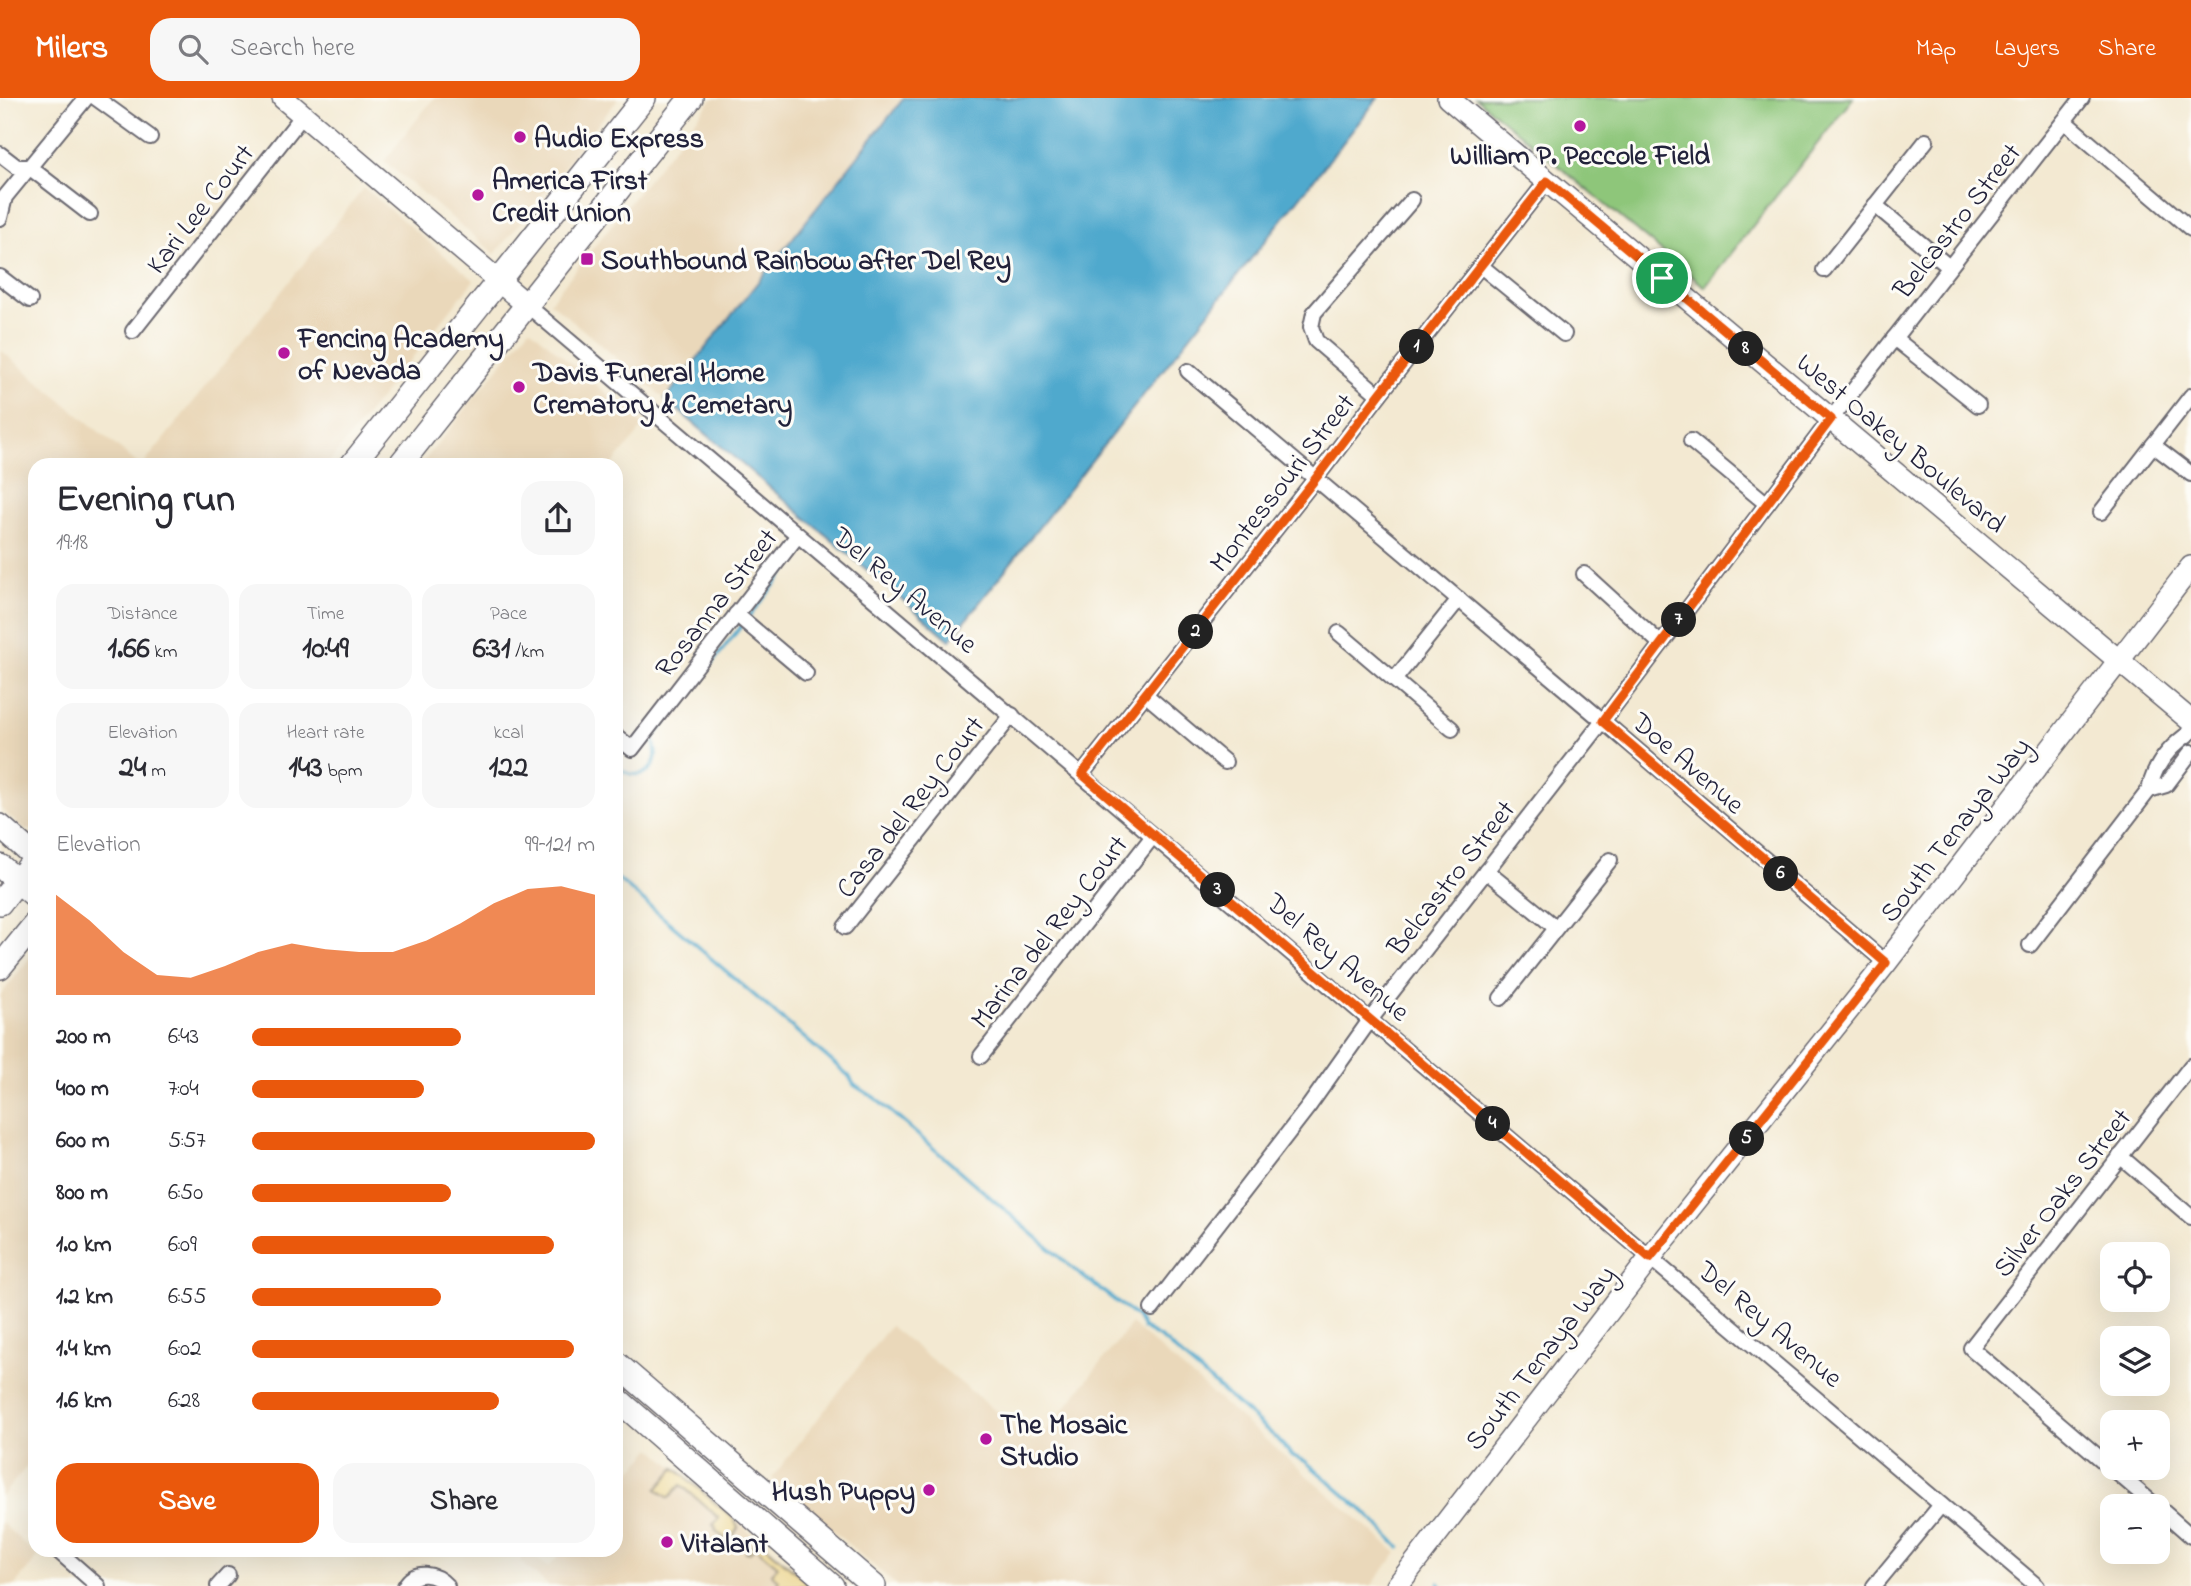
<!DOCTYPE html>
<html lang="en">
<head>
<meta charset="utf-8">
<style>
	:root { --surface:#fff; --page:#f7f7f7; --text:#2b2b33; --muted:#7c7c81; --accent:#ea580c }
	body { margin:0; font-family:"Indie Flower",sans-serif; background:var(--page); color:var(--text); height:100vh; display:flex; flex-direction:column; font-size:26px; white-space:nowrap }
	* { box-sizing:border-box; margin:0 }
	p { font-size:23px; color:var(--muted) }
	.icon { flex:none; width:38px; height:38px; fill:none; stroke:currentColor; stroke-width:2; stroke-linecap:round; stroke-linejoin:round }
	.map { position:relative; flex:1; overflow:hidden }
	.details { position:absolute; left:28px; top:360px; width:595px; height:1099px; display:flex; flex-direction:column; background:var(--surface); border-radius:21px; box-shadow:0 7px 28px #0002 }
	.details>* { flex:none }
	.buttons { position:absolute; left:2100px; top:1144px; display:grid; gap:14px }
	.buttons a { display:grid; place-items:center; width:70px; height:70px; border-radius:14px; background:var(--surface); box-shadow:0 7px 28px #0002; font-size:35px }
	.pin { position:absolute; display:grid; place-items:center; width:60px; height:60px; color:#fff; margin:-30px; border:4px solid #fff; border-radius:50%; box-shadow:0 2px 7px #0007 }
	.km { position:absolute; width:35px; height:35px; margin:-18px; border-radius:50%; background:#222; color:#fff; font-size:19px; line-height:35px; text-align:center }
	.round { display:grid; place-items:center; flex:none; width:74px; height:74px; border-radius:21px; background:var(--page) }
	.headline { display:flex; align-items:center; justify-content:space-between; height:119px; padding:0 28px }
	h1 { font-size:38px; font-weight:700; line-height:52px }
	.metrics { display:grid; grid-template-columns:repeat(3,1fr); gap:10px; height:119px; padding:7px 28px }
	.metrics div { display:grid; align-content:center; border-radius:18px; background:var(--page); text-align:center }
	.metrics b { font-size:30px; font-weight:700 }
	.metrics small { font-size:19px; font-weight:400 }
	.metrics p { font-size:19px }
	.chart { height:196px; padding:14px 28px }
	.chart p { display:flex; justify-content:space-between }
	.chart svg { width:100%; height:126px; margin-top:7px; fill:var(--accent); opacity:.7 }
	.primary-button { display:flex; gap:14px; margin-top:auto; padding:14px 28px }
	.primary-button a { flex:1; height:80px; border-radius:21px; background:var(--accent); color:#fff; font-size:28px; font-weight:700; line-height:80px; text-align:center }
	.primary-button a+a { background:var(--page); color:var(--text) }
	ul { padding:0 28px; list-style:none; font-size:23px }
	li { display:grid; grid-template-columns:112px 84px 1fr; align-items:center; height:52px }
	li i { height:18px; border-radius:9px; background:var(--accent) }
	header { display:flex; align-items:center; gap:42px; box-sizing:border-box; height:98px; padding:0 35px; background:var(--accent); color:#fff }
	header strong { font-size:33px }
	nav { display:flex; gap:38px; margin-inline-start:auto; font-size:24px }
	.search { width:490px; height:63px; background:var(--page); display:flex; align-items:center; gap:18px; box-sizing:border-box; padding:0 24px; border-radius:21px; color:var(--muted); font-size:26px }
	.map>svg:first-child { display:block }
	.built { fill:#ead8ba }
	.green { fill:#8ec67a; stroke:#58745a; stroke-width:2 }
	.sand { fill:#eeda9e; stroke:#887e6c; stroke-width:2 }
	.water { fill:#50a9cd; stroke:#396684; stroke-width:2 }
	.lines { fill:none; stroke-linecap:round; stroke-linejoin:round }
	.stream { stroke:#50a9cd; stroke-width:3.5 }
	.street-casing { stroke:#6b6870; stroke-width:18 }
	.secondary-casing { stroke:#6b6870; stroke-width:24 }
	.primary-casing { stroke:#6b6870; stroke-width:26 }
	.street { stroke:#fff; stroke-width:14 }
	.secondary { stroke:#fff; stroke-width:21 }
	.primary { stroke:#fff; stroke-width:23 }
	.route-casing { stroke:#fff; stroke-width:14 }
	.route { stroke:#ea580c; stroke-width:9 }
	.poi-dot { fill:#b5179e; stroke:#fdfcf7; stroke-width:2.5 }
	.labels { text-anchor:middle; stroke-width:6; stroke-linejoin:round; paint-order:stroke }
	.poi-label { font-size:28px; font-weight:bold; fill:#22223b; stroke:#fdfcf7; text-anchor:start }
	.street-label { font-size:28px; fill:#22223b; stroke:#fdfcf7 }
</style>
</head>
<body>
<header>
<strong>Milers</strong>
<div class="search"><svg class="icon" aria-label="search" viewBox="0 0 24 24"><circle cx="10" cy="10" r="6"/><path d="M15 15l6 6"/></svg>Search here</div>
<nav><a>Map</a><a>Layers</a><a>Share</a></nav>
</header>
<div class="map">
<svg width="2191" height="1488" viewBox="0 0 2191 1488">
	<rect width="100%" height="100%" fill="#fdfcf7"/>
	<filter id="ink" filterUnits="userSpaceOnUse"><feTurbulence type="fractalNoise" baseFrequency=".0143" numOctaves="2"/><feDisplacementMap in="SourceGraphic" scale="14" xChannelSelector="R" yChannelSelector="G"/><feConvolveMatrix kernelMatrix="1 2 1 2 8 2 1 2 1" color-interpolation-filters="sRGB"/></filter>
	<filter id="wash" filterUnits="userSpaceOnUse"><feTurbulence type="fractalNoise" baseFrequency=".00686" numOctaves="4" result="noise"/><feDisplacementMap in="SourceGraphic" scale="28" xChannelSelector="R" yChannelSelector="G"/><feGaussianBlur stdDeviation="1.57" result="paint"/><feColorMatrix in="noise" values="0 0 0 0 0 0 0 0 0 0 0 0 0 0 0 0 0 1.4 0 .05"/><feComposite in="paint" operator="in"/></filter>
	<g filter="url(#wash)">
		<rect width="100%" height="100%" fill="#f3e9d2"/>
		<g class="built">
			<path d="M434,0H619L495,156L384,63Z"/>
			<path d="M713,0H904L665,301L550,204Z"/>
			<path d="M364,90L474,182L327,367H143Z"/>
			<path d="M530,230L644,328L612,367H421Z"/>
			<path d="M2,253L139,367L35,368V731L25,732L0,710V256Z"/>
			<path d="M35,853V1359L0,1400V898Z"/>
			<path d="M1131,1226L1397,1455L1371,1488H897L772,1380L890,1228L1033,1343L1041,1336L1044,1337Z"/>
			<path d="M652,1350L783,1463L779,1483L775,1488H549L521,1464L520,1461L527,1453L548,1469L563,1453L616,1452V1391Z"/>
			<path d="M0,1423L38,1459L14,1488H0Z"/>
		</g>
		<path class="green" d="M1476,0H1853L1705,189Z"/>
		<g class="sand">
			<path d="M675,1370L734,1421L738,1430L732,1440H724L715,1432L716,1430L713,1427L719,1420L681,1387L669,1400L657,1391Z"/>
			<path d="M756,1443L762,1445L812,1488H775L779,1483L771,1476L778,1468L755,1449L750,1455L746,1454Z"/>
		</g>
		<path class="water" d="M904,0H1378L950,542L665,301Z"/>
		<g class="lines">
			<g class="stream">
				<path d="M747,521L799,456L796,453L799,449"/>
				<path d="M617,667C627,680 649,681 655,662C658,654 653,647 654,639L742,527"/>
				<path d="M618,781L849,978L854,987L875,1000L1077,1174L1137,1219L1143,1230L1162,1241L1274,1338L1293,1358L1305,1363L1367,1416L1400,1450"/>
				<path d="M1439,1485L1441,1488"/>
			</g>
		</g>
	</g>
	<g filter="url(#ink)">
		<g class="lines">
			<g class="street-casing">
				<g id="street">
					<path d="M96,0L150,39"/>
					<path d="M2064,23L2191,131"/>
					<path d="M0,56L17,69H29L90,116"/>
					<path d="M1875,107L1949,169"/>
					<path d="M0,120L5,99L86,0"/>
					<path d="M1481,168L1564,236"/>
					<path d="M1824,172L1926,43"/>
					<path d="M0,179L30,202"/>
					<path d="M527,207L2037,1488"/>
					<path d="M133,233L303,17"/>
					<path d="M1894,240L1978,307"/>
					<path d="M1188,273L1603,623L1886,865"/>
					<path d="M1379,297L1316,243L1311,229L1314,215L1412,102"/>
					<path d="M1691,343L1767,406"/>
					<path d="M2153,347L2191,376"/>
					<path d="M2101,414L2191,298"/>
					<path d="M1584,476L1661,546"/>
					<path d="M736,516L806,575"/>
					<path d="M1339,535L1452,631"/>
					<path d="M1395,581L1459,501"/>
					<path d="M1146,597L1225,664"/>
					<path d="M616,638L632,651L798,437"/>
					<path d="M1082,676L1316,380L1379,297L1547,83"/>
					<path d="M2149,692L2166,687L2191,654"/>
					<path d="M1486,773L1555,829"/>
					<path d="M845,829L1012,617"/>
					<path d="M2030,847L2149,692C2154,668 2170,648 2191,634"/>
					<path d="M1501,900L1610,762"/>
					<path d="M981,958L1153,738"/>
					<path d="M2120,1058L2191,1119"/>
					<path d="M1152,1211L1309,1008L1370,922L1603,623L1831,321L2082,0"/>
					<path d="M2157,1409L1971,1250L2191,968"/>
					<path d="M2158,1409L2191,1438"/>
					<path d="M57,1452L98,1488"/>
					<path d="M218,1488L228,1477"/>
					<path d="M405,1488C415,1471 435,1475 447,1488"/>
					<path d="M1874,1488L1941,1407"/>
				</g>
			</g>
			<g class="secondary-casing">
				<g id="secondary">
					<path d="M283,0L527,207"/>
					<path d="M1448,0L2191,623"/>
					<path d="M1397,1488L1650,1160L1886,865L2191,469"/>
				</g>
			</g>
			<g class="primary-casing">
				<g id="primary">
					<path d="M351,368L644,0"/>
					<path d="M399,368L691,0"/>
					<path d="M0,728L35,759"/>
					<path d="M0,768L35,798"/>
					<path d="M0,805L35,761"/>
					<path d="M0,869L35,826"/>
					<path d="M616,1265L874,1488"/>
					<path d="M616,1300L832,1488"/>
				</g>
			</g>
			<use href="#street" class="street"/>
			<use href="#secondary" class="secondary"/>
			<use href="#primary" class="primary"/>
		</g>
	</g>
	<g class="lines" filter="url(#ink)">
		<g class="route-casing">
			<path id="route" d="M1547,83L1831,321L1603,623L1886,865L1650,1160L1082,676L1316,380L1379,297Z"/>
		</g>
		<use href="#route" class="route"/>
	</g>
	<g class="poi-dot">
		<circle cx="1580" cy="28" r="7"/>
		<circle cx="520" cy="39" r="7"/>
		<circle cx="478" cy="97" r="7"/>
		<rect x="580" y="154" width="14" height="14" rx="3.5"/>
		<circle cx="284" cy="255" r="7"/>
		<circle cx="519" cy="289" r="7"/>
		<circle cx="986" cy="1341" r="7"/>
		<circle cx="929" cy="1392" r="7"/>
		<circle cx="667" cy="1444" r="7"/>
	</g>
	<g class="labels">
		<g class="poi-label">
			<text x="534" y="49">Audio Express</text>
			<text x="1580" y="66" text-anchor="middle">William P. Peccole Field</text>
			<text x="492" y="91">America First<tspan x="492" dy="32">Credit Union</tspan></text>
			<text x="601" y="171">Southbound Rainbow after Del Rey</text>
			<text x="298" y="249">Fencing Academy<tspan x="298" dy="32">of Nevada</tspan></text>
			<text x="533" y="283">Davis Funeral Home<tspan x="533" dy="32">Crematory &amp; Cemetary</tspan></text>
			<text x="1000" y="1335">The Mosaic<tspan x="1000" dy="32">Studio</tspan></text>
			<text x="915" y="1402" text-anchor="end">Hush Puppy</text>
			<text x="681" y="1454">Vitalant</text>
		</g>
		<g class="street-label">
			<text transform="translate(199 110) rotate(-52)" y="10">Kari Lee Court</text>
			<text transform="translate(1956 122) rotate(-52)" y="10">Belcastro Street</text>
			<text transform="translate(1902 344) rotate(40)" y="10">West Oakey Boulevard</text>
			<text transform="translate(1281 384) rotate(-52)" y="10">Montessouri Street</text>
			<text transform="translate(906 491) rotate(40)" y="10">Del Rey Avenue</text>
			<text transform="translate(715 504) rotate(-52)" y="10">Rosanna Street</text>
			<text transform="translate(1689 664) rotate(41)" y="10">Doe Avenue</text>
			<text transform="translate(909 708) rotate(-52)" y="10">Casa del Rey Court</text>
			<text transform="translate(1954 731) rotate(-52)" y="10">South Tenaya Way</text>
			<text transform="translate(1450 779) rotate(-52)" y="10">Belcastro Street</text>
			<text transform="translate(1048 833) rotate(-52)" y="10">Marina del Rey Court</text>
			<text transform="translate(1339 858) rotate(41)" y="10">Del Rey Avenue</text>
			<text transform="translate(2061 1094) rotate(-52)" y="10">Silver Oaks Street</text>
			<text transform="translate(1771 1225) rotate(40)" y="10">Del Rey Avenue</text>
			<text transform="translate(1539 1259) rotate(-52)" y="10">South Tenaya Way</text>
		</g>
	</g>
</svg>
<div class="buttons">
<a><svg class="icon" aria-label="locate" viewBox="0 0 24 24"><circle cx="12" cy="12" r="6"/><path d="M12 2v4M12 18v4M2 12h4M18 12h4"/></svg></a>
<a><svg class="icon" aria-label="layers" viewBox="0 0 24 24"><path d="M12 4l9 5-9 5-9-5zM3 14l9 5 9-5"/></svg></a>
<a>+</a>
<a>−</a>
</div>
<div class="pin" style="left:1662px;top:180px;background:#1e9e55"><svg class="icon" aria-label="arrive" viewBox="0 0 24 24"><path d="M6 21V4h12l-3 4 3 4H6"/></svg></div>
<b class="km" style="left:1417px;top:249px">1</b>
<b class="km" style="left:1196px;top:534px">2</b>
<b class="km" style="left:1218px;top:792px">3</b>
<b class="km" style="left:1493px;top:1026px">4</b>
<b class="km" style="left:1747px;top:1041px">5</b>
<b class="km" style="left:1781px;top:776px">6</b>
<b class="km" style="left:1679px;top:522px">7</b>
<b class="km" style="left:1746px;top:251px">8</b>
<section class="details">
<div class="headline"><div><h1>Evening run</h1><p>19:18</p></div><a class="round"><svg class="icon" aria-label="share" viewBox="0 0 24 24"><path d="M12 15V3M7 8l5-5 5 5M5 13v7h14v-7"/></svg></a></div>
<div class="metrics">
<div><p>Distance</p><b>1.66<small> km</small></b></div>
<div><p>Time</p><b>10:49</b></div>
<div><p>Pace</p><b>6:31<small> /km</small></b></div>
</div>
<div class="metrics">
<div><p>Elevation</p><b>24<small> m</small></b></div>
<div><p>Heart rate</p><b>143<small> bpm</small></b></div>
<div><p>kcal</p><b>122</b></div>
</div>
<div class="chart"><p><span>Elevation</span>99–121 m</p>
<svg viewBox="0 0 160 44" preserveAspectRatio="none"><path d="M0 44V9L10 18L20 29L30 37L40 38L50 34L60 29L70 26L80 28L90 29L100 29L110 25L120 19L130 12L140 7L150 6L160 9V44z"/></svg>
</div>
<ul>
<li><b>200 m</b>6:43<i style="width:61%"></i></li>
<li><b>400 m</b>7:04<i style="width:50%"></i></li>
<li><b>600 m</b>5:57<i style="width:100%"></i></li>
<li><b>800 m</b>6:50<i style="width:58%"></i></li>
<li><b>1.0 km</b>6:09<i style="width:88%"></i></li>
<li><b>1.2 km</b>6:55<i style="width:55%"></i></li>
<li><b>1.4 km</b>6:02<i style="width:94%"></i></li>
<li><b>1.6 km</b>6:28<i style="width:72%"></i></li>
</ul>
<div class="primary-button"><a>Save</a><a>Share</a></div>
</section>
</div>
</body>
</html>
